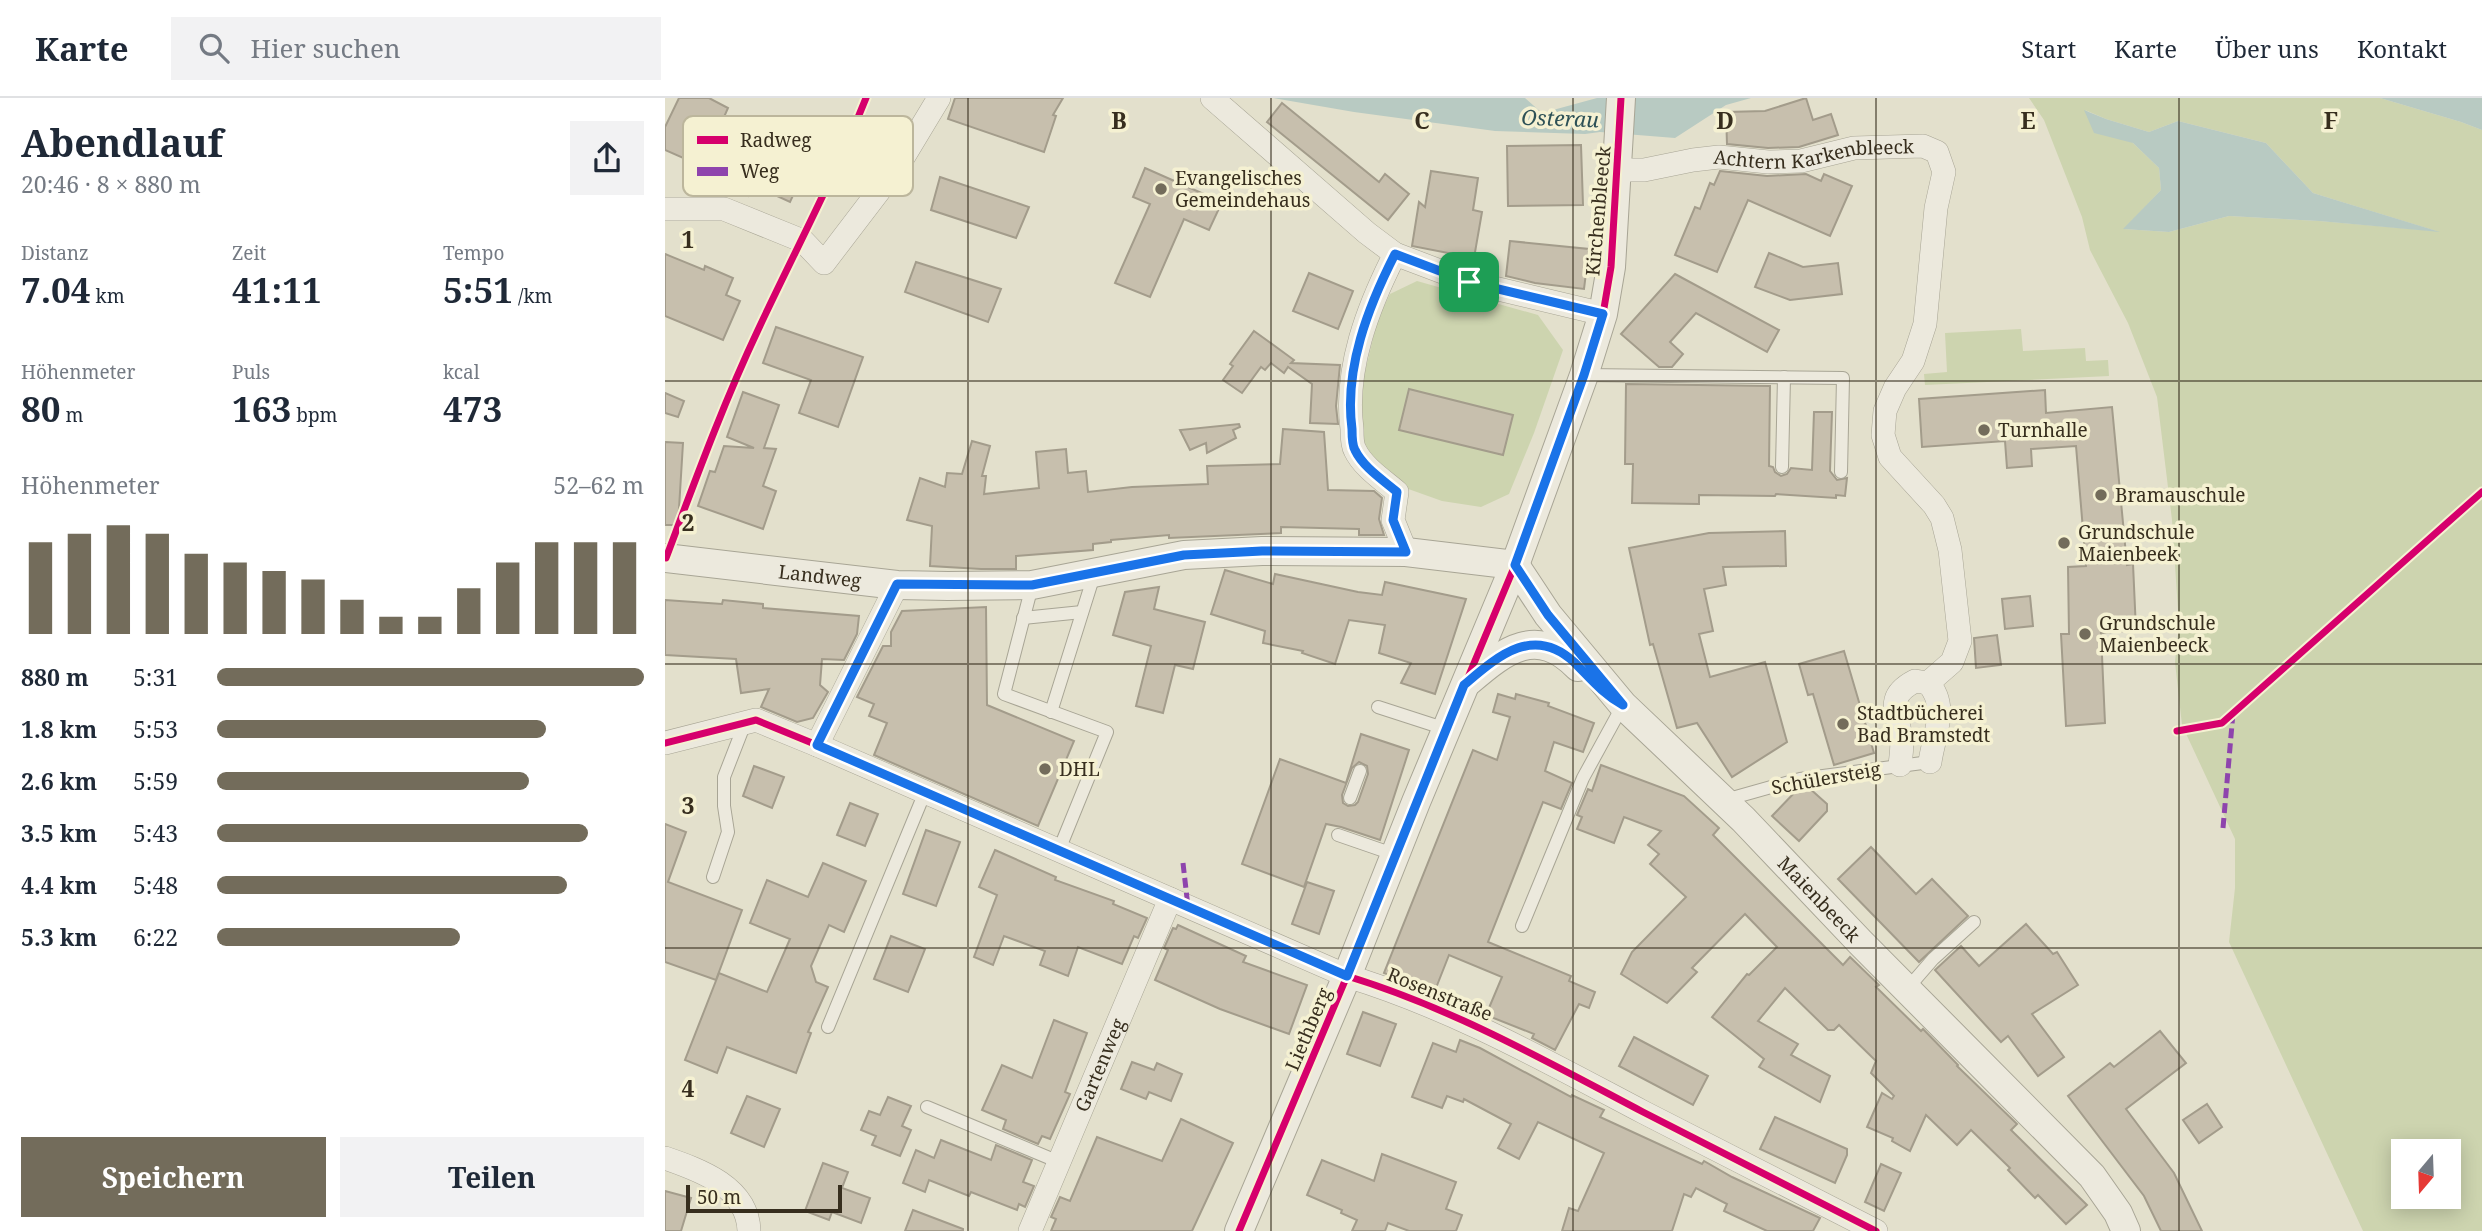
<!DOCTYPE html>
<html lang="de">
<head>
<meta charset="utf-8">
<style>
	:root { --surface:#fff; --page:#f2f2f3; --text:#1f2937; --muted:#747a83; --line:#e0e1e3; --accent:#736c5b }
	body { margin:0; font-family:"Noto Serif",serif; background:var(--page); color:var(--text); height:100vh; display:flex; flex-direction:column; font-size:26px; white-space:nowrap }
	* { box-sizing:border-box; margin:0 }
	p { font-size:23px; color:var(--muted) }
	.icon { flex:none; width:38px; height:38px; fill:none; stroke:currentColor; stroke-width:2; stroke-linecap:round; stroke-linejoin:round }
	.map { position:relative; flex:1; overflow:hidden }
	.sheet { display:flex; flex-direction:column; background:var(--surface); width:665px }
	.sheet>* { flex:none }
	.needle { width:46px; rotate:199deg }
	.tools { position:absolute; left:1726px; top:1041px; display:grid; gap:14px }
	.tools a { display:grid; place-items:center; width:70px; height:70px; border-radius:0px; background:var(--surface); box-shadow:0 4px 18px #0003; font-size:35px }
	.scale { position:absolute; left:21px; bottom:18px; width:156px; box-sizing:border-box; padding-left:7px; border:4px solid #372e1e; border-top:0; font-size:19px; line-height:24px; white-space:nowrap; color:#372e1e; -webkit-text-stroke:5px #f5f1d2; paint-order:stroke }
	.pin { position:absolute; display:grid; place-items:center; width:60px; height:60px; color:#fff; margin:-30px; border-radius:14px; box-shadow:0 4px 10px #0006 }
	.round { display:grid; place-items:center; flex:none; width:74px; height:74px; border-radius:0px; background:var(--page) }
	.summary { display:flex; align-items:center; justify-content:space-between; height:119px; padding:0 21px }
	h1 { font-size:38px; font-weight:700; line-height:52px }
	.metrics { display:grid; grid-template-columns:repeat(3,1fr); gap:10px; height:119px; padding:7px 21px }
	.metrics div { display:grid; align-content:center }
	.metrics b { font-size:35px; font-weight:700 }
	.metrics small { font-size:19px; font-weight:400 }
	.metrics p { font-size:19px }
	.chart { height:196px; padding:14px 21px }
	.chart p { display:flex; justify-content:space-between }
	.chart svg { width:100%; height:126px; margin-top:7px; stroke:var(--accent); stroke-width:6 }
	.action { display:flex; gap:14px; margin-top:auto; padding:14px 21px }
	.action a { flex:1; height:80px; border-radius:0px; background:var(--accent); color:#fff; font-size:28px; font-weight:700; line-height:80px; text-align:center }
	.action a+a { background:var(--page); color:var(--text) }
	ul { padding:0 21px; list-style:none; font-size:23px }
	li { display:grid; grid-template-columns:112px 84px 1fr; align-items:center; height:52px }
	li i { height:18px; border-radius:9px; background:var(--accent) }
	header { display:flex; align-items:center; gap:42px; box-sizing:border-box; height:98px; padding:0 35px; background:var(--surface); border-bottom:2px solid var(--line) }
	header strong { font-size:33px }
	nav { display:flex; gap:38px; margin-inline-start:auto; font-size:24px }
	.search { width:490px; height:63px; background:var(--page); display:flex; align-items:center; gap:18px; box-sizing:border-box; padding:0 24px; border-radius:0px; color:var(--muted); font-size:26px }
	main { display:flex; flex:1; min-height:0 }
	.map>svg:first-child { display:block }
	.green { fill:#cdd4af; fill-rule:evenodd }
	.water { fill:#b8cac2 }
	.building { fill:#c7bfad; stroke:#a39c8b; stroke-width:2; fill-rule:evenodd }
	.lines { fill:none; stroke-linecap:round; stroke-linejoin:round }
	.service-casing { stroke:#a8a595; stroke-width:14 }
	.minor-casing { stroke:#a8a595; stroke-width:24 }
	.tertiary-casing { stroke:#a8a595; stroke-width:30 }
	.service { stroke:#ece9dd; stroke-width:12 }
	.minor { stroke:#ece9dd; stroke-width:23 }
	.tertiary { stroke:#ece9dd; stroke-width:28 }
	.quiet { stroke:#8e44ad; stroke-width:5; stroke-dasharray:10 5; stroke-linecap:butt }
	.cycleway-casing { stroke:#f5f1d2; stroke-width:11 }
	.cycleway { stroke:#d6006c; stroke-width:7 }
	.route-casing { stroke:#fff; stroke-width:14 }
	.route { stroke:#1a73e8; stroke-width:9 }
	.grid { fill:none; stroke:#372e1e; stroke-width:2; stroke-opacity:0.55 }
	.poi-dot { fill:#736c5b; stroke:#f5f1d2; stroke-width:2.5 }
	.labels { text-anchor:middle; stroke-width:7; stroke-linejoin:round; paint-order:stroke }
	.street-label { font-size:19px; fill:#372e1e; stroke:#f5f1d2 }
	.poi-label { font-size:19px; fill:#372e1e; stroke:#f5f1d2; text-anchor:start }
	.water-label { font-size:21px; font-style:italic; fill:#2d5156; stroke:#f5f1d2 }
	.key { fill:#f5f1d2; stroke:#bcb69c; stroke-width:2 }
	.key-label { font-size:19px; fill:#372e1e }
	.grid-label { font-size:23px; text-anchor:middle; font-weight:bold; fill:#372e1e; stroke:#f5f1d2; stroke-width:7; stroke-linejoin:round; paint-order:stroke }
</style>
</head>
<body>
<header>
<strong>Karte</strong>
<div class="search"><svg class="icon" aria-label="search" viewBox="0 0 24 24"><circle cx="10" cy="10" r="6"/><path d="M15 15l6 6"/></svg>Hier suchen</div>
<nav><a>Start</a><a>Karte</a><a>Über uns</a><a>Kontakt</a></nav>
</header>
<main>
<section class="sheet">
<div class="summary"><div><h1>Abendlauf</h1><p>20:46 · 8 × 880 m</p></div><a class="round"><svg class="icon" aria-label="share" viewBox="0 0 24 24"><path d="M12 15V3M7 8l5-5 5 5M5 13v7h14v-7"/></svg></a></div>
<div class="metrics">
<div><p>Distanz</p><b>7.04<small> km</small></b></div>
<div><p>Zeit</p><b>41:11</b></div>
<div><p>Tempo</p><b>5:51<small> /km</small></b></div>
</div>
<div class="metrics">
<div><p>Höhenmeter</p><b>80<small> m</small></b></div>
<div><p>Puls</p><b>163<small> bpm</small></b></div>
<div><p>kcal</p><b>473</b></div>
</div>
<div class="chart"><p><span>Höhenmeter</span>52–62 m</p>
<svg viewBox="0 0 160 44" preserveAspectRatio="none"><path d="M5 44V12M15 44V9M25 44V6M35 44V9M45 44V16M55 44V19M65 44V22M75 44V25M85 44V32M95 44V38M105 44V38M115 44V28M125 44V19M135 44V12M145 44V12M155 44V12"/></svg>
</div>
<ul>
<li><b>880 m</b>5:31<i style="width:100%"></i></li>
<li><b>1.8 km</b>5:53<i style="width:77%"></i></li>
<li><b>2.6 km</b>5:59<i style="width:73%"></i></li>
<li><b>3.5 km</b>5:43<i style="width:87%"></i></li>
<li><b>4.4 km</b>5:48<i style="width:82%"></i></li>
<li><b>5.3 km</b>6:22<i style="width:57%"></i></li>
</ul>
<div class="action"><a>Speichern</a><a>Teilen</a></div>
</section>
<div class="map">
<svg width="1817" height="1133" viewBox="0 0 1817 1133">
	<rect width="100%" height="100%" fill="#e3e0cc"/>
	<g class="green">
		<path d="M1364,0H1715L1796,24L1817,32V1133H1698L1564,844L1570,790V741L1517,627L1510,564L1514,527L1507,422L1492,299L1463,225L1425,152L1417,119L1379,22ZM1420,12L1441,21L1484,34L1513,23L1601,45L1648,95L1771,133L1654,123L1564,118L1504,134L1459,131L1496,92L1494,70L1468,45ZM1738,1054H1783V1099H1738Z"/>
		<path d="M752,183L873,217L898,252L869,335L844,396L816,409L777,403L735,388L713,372L697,345L689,319L713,220L725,196Z"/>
		<path d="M1356,231L1358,253L1420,250L1421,263L1443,262L1444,278L1260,287L1259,276L1282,274L1280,235Z"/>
	</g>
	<g class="water">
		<path d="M608,0H860L877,15L932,0H1086L1061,7L1010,40L935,34L920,36L830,33L689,14Z"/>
		<path d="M1715,0H1817V32L1796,24Z"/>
		<path d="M1419,12L1441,21L1484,34L1513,23L1601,45L1648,95L1775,134L1654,123L1564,118L1504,134L1458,131L1496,92L1494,70L1468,45L1429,35Z"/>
	</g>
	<g class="building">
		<path d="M14,0H44L63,10L48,44L61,49L57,57L92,73L99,58L138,76L125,104L88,87L83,98L61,88L64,80L0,52V29Z"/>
		<path d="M290,0H398L388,17L391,18L379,54L283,21Z"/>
		<path d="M1141,0L1148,22L1166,16L1173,37L1134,49L1103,50L1062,46L1061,14L1100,13Z"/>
		<path d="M617,5L714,84L720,76L744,96L723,122L602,24Z"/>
		<path d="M916,47L918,107L843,108L842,48Z"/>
		<path d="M480,70L557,104L544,132L519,121L485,199L450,185L485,106L468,99Z"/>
		<path d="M766,73L813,80L808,112L817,114L809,160L747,148L754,104L760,109Z"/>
		<path d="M1055,73L1102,78L1141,76L1156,83L1159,76L1187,88L1165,138L1083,102L1052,174L1010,157L1030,109L1035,111L1045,85L1049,87Z"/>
		<path d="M275,79L364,109L351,140L266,112Z"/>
		<path d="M845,143L924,151L919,191L870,185L841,178Z"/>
		<path d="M1104,155L1138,169L1173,165L1177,196L1125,202L1090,189Z"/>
		<path d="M0,156L39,172L40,168L68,180L61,197L75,203L58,242L0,218Z"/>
		<path d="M251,164L336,191L323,224L240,194Z"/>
		<path d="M644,175L688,193L673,231L628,213Z"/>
		<path d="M1010,176L1114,232L1102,254L1031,215L1005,244L1018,256L1007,269H994L956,236Z"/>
		<path d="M111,229L198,259L173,329L134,315L146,282L98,265Z"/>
		<path d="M589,233L629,262L626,265L675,267L671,308L673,326L645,325L647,286L623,269L619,275L606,265L600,272L596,269L577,295L558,282L568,268L565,266Z"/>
		<path d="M961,286L1105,288L1104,368L1108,369L1110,374L1116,378L1122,376L1126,370L1147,372L1149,314H1167L1165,373L1172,382L1182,380L1180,398L1171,397V400L1111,396L1110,398L1034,397V406L967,405L968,366H960Z"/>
		<path d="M744,291L848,317L838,357L734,332Z"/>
		<path d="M1380,292L1381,315L1447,309L1462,467L1468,466L1471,532L1436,535L1440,625L1401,628L1396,536H1404L1403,469L1421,468L1411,348L1366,351L1367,368L1342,370L1340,343L1257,349L1254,301Z"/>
		<path d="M78,294L114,307L99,350L111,351L98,388L111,393L98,431L33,408L45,373L50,374L59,348L89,350L62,339Z"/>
		<path d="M0,295L19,303L13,319L0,315Z"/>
		<path d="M574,326L575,329L568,332L571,340L542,355L541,345L525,352L515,332Z"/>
		<path d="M618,331L659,334L663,392L709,393L717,400L714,421L719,437H694V431L616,429V435L504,440V437L446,442V444L428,446V452L351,458V471H316L265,468L267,428L242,422L255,380L280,389L282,375L297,376L307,343L325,348L317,378H321L319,396L374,390L371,354L401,351L403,375L421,373L423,394L467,389L543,386L542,368L615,366Z"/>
		<path d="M0,344L18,345L13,427H0Z"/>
		<path d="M1120,433L1121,468L1058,469L1061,487L1039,491L1048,533L1034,536L1045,579L1100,564L1122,644L1067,679L1032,625L1012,630L988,546L985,547L964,450L1044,435Z"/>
		<path d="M560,472L608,486L610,476L693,494L717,497L720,484L801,501L770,596L736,585L746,565L714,555L720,527L684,522L670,566L637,555L638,553L598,545L600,533L546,516Z"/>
		<path d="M494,489L489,511L540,524L528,571L510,567L498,615L471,608L486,548L448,537L460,494Z"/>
		<path d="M1365,498L1368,528L1340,531L1337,501Z"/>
		<path d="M0,502L57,506L58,502L98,506V510L194,518L192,536L179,562L157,561L155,587L163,594L148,620L132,624L96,609L104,591L76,595L71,561L0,557Z"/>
		<path d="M321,509L322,607L409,643L373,728L209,657L222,625L204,618L209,606L192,599L218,548H226V534L237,513Z"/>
		<path d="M1332,537L1336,567L1311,570L1309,540Z"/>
		<path d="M1179,553L1209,655L1169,667L1148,596L1143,597L1134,566Z"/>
		<path d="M833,596L850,601L851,596L884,605L883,608L929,625L918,654L889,644L880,673L907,685L896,711L878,704L823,844L906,878L904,883L930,894L924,910L914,906L890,952L867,940L869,936L821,917L837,879L784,857L769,895L719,875L808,652L832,662L845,619L828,614Z"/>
		<path d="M696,636L744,652L715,742L676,729L661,726L639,789L577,766L615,661L681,685ZM694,664L702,668L703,676L693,704L690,707L683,708L678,705L677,697L687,670Z"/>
		<path d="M936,667L1019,698L1054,730L1048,737L1178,867L1185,859L1214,887L1211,889L1256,933L1258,931L1293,967L1292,968L1352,1026L1346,1032L1422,1107L1401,1126L1373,1097L1370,1100L1343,1072L1345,1070L1306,1032L1292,1047L1261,1017L1245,1053L1227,1043L1228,1040L1202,1029L1217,995L1227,1001L1229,998L1206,975L1211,963L1174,927L1169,932H1163L1120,890L1093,923L1133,946L1126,957L1165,978L1155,1004L1094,969L1099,961L1047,919L1082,876L1084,877L1112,849L1080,816L1027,870L1032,874L1002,905L956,876L967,854L1021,799L985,766L994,756L983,747L996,733L959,719L949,745L912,731L917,719L912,717L923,691L927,693Z"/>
		<path d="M89,668L119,679L107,710L78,698Z"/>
		<path d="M1143,689L1162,706V713L1134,743L1107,718L1133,691Z"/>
		<path d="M185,705L213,716L200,748L172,737Z"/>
		<path d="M0,726L21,734L3,784L77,812L51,882L0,864Z"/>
		<path d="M261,732L295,744L271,808L238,796Z"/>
		<path d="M1206,749L1251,796L1267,781L1303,818L1254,864L1173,781Z"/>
		<path d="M330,752L391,779L390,782L449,803L448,806L482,820L473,840L469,838L457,866L413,849L403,878L375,867L380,853L339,838L328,867L309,859L332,797L314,789Z"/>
		<path d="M158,765L201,783L179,834L164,827L146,868L151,884L163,889L143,934L146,935L131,975L62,949L52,975L20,962L54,875L102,894L125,841L85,825L102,782L143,799Z"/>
		<path d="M642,784L669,793L654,836L627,826Z"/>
		<path d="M1361,826L1388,856L1392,854L1413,887L1367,916L1399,959L1373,978L1343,938L1336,944L1270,872L1296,848L1314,868Z"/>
		<path d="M513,827L581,858L578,864L642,887L624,936L555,911L490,882L503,852L499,850L508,830L511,831Z"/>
		<path d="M226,838L260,851L243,894L209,881Z"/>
		<path d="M698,914L731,926L715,968L682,956Z"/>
		<path d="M389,922L422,935L400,994L405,996L385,1041L377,1038L373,1046L338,1031L341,1022L317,1012L337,967L367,980Z"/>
		<path d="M1495,933L1521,965L1461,1011L1509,1075L1537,1133H1496L1479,1098L1403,998L1445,965L1449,969Z"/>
		<path d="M969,939L1043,978L1028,1007L954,968Z"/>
		<path d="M795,942L815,950L906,999L907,997L939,1012L935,1019L1037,1066L1039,1063L1067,1079L1155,1120L1148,1133H1102L1059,1113L1062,1106L1031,1090L1026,1099L1019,1096L1007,1133H897L904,1110L913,1113L939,1055L873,1024L854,1061L833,1050L846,1026L799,1001L798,1004L782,998L777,1010L747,999L768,945L791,954Z"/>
		<path d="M467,964L489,972L492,965L517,976L506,1003L484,994L481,1001L456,991Z"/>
		<path d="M82,998L115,1011L99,1049L66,1035Z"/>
		<path d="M223,999L246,1008L237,1028L246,1032L235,1058L207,1047L211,1038L196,1032L204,1013L215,1017Z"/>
		<path d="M1542,1006L1557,1029L1534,1045L1518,1022Z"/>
		<path d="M1110,1019L1182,1051V1057L1170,1085L1095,1051Z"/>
		<path d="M516,1021L568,1045L527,1133H386L391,1121L386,1119L395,1099L405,1103L432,1039L497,1063Z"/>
		<path d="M276,1042L326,1062L331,1047L367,1062L358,1084L369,1088L360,1109L354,1106L352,1112L306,1094L304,1098L264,1082L260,1094L238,1085L251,1052L269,1060Z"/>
		<path d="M717,1056L791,1084L781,1111L797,1117L791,1133H744L723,1125L720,1133H687L692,1122L676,1115L677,1112L642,1097L657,1062L709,1083Z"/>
		<path d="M158,1065L183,1074L177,1090L205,1100L196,1125L167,1114L164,1122L140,1113Z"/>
		<path d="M1216,1066L1236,1075L1219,1113L1200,1104Z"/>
		<path d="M0,1093L26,1100L16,1133H0Z"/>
		<path d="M248,1112L298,1131V1133H240Z"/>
	</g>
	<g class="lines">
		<g class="service-casing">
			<g id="service">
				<path d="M919,277L1178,280L1176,374"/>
				<path d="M1117,369L1119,279"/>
				<path d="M367,488L339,596L442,634L394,752"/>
				<path d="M358,520L417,514"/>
				<path d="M713,609L781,631"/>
				<path d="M386,614L430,474"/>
				<path d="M685,700L695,673"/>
				<path d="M1060,702L1135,681L1265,664"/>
				<path d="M673,737L731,757"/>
				<path d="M48,779L63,734L59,708V679L80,625"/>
				<path d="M857,828L918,680L958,607"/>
				<path d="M1242,891L1268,861L1309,824"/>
				<path d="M163,929L260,694"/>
				<path d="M262,1009L394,1064"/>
			</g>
		</g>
		<g class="minor-casing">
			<g id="minor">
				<path d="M547,0L702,135L730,156L804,184L938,216"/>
				<path id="s1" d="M953,72H979L1028,62L1054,59L1103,64L1136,63L1189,50L1258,48L1272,54L1279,74L1271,110L1260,226L1248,263L1230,290L1220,313L1218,337L1225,359L1269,407L1277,420L1285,452L1295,543L1287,564L1263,585L1250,583C1221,598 1231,612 1236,639C1238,648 1236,657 1235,667"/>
				<path d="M0,111H59L138,143L159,165L233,68L274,0"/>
				<path d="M730,156C703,209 679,271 687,331C687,337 687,347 690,352C698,369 718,382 732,394L728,422L741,454"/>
				<path d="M1263,585C1284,608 1269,636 1265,664"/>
				<path d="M0,645L91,622L152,647L682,878C787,910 881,963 978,1014C1055,1054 1133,1093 1211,1133"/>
				<path d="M152,647L232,487"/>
				<path d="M0,1060C35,1072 83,1089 84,1133"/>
				<path id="s2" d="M365,1133L505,801"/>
			</g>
		</g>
		<g class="tertiary-casing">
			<g id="tertiary">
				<path id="s3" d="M0,460L232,487L283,488L367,487L519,457L597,453L741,454L850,467"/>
				<path id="s4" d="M850,467L883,517L958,607L1078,721L1195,844L1427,1078L1453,1115L1461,1133"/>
				<path d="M804,583C840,552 872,527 913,569"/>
				<path d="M574,1133L682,878L751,704L850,467L919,277L938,216L946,169L956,0"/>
			</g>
		</g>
		<use href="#service" class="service"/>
		<use href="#minor" class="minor"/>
		<use href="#tertiary" class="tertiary"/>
		<g class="quiet">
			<path d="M1558,730L1568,615"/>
			<path d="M518,765L523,809"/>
		</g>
		<g class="cycleway-casing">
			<g id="cycleway">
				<path d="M1,460C30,383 58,306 93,232C129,155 169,80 201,0"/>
				<path d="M1512,633L1557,625L1817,394"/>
				<path d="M0,645L91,622L152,647L682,878C787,910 881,963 978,1014C1055,1054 1133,1093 1211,1133"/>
				<path d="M574,1133L682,878L751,704L850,467L919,277L938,216L946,169L956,0"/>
			</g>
		</g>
		<use href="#cycleway" class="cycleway"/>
	</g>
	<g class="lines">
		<g class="route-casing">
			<path id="route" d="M730,156L804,184L938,216L919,277L850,467L883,517L958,607C938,596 925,580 909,564C868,526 832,559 799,587L682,878L152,647L232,486L367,487L519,457L597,453L741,454L728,422L732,394C718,382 698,369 690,352C687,347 687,337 687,331C679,271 703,209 730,156Z"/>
		</g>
		<use href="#route" class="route"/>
	</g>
	<path class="grid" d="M303,0V1133M606,0V1133M908,0V1133M1211,0V1133M1514,0V1133M0,283H1817M0,566H1817M0,850H1817"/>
	<g class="poi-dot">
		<circle cx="496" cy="91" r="7"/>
		<circle cx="1319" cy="332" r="7"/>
		<circle cx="1436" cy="397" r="7"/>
		<circle cx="1399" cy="445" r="7"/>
		<circle cx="1420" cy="536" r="7"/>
		<circle cx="1178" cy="626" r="7"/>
		<circle cx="380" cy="671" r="7"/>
	</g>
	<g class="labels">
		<g class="street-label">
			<text dy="7" stroke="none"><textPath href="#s1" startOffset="198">Achtern Karkenbleeck</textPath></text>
			<text transform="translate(933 113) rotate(-85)" y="7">Kirchenbleeck</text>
			<text dy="7" stroke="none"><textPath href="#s3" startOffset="156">Landweg</textPath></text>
			<text transform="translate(1161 680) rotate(-10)" y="7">Schülersteig</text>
			<text dy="7" stroke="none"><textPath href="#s4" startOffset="453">Maienbeeck</textPath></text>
			<text transform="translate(775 896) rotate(22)" y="7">Rosenstraße</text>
			<text transform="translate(643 931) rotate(-67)" y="7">Liethberg</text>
			<text dy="7" stroke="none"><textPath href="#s2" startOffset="180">Gartenweg</textPath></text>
		</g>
		<g class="poi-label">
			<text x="510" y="87">Evangelisches<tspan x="510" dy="22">Gemeindehaus</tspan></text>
			<text x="1333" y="339">Turnhalle</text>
			<text x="1450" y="404">Bramauschule</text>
			<text x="1413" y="441">Grundschule<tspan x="1413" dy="22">Maienbeek</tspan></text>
			<text x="1434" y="532">Grundschule<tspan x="1434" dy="22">Maienbeeck</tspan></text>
			<text x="1192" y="622">Stadtbücherei<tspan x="1192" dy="22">Bad Bramstedt</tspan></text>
			<text x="394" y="678">DHL</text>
		</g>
		<g class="water-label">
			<text transform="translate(895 21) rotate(2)" y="7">Osterau</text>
		</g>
	</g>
	<rect x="18" y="18" width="230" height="80" rx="10" class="key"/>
	<rect x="32" y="38" width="31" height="8" fill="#d6006c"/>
	<rect x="32" y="69" width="31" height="9" fill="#8e44ad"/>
	<g class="key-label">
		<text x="75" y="49">Radweg</text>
		<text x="75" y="80">Weg</text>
	</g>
	<g class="grid-label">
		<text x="454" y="31">B</text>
		<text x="757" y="31">C</text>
		<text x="1060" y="31">D</text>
		<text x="1363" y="31">E</text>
		<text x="1666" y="31">F</text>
		<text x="23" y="150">1</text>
		<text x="23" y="433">2</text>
		<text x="23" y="716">3</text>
		<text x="23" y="999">4</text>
	</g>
</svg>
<div class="tools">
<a><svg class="needle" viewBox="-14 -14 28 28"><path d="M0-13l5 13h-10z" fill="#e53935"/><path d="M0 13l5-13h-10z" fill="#747a83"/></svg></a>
</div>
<div class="scale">50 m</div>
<div class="pin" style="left:804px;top:184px;background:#1e9e55"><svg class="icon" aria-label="arrive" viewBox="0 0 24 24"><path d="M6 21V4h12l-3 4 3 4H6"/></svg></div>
</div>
</main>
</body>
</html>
